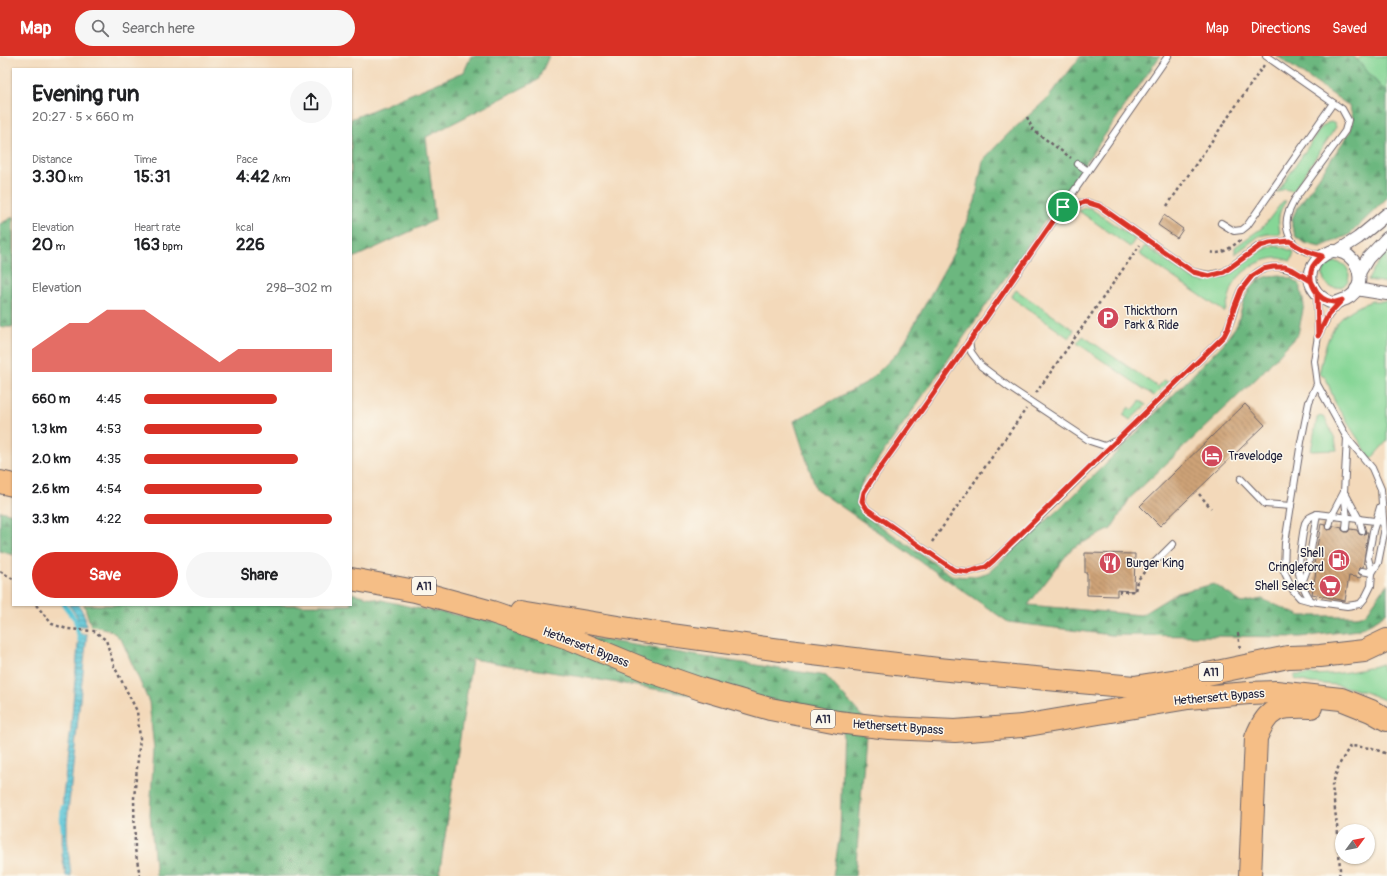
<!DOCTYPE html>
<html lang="en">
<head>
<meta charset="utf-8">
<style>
	:root { --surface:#fff; --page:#f6f6f6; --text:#202124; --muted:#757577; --accent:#d93025 }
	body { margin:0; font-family:Pangolin,sans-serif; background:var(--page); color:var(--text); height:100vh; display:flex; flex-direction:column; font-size:15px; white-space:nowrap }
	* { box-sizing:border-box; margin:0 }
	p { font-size:13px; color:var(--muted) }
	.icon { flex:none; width:22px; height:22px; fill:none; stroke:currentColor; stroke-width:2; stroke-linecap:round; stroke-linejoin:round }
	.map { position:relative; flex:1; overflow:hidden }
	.side { position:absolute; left:12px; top:12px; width:340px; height:538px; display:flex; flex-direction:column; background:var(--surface); border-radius:0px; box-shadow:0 1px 3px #0004 }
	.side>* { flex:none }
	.needle { width:26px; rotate:58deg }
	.controls { position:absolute; left:1335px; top:768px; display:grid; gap:8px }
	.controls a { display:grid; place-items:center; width:40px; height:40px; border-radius:50%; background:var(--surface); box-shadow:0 1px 3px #0004; font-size:20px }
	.pin { position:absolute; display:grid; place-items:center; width:34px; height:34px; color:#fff; margin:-17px; border:2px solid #fff; border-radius:50%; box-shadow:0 1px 4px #0007 }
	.round { display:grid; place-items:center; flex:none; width:42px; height:42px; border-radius:21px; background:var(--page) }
	.overview { display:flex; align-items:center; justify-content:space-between; height:68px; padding:0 20px }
	h1 { font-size:22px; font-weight:800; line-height:30px }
	.metrics { display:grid; grid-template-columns:repeat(3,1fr); gap:6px; height:68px; padding:4px 20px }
	.metrics div { display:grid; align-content:center }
	.metrics b { font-size:17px; font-weight:800 }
	.metrics small { font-size:11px; font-weight:400 }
	.metrics p { font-size:11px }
	.chart { height:112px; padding:8px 20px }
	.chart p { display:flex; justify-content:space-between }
	.chart svg { width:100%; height:72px; margin-top:4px; fill:var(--accent); opacity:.7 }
	.cta { display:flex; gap:8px; margin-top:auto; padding:8px 20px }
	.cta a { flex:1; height:46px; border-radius:24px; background:var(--accent); color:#fff; font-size:16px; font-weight:800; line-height:46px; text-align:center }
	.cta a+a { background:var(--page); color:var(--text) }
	ul { padding:0 20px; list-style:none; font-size:13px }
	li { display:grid; grid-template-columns:64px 48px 1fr; align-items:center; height:30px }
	li i { height:10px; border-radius:5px; background:var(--accent) }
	header { display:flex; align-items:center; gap:24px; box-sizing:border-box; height:56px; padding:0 20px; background:var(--accent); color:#fff }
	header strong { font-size:19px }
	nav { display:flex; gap:22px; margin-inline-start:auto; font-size:14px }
	.search { width:280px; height:36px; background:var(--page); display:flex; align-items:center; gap:10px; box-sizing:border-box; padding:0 14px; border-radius:22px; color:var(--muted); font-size:15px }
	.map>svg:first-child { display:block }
	.grass { fill:#86d696; stroke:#547c68 }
	.forest { fill:url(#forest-firs); stroke:#476c5d }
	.water { fill:url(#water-rules); stroke:#3e7488 }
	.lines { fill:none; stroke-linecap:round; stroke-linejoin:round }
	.stream { stroke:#5bc5d6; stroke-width:4.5 }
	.building { fill:url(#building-back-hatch) }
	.lane-casing { stroke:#6b6267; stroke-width:8 }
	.street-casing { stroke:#6b6267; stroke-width:14 }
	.highway-casing { stroke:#6b6267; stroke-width:24 }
	.path { stroke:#6b6267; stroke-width:2.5; stroke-dasharray:3 3; stroke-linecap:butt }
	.lane { stroke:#fff; stroke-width:6 }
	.street { stroke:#fff; stroke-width:12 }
	.highway { stroke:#f5be86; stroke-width:22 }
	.route-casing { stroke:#fff; stroke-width:8 }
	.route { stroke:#d93025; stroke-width:5 }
	.labels { text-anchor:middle; stroke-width:3; stroke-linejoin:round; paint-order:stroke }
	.shield { fill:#fbf7ec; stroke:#636270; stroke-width:1 }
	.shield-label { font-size:11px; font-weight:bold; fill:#22223b }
	.poi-label { font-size:12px; fill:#22223b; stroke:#fbf7ec; text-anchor:start }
	.street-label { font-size:12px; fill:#22223b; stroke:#fbf7ec }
</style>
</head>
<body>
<header>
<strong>Map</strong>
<div class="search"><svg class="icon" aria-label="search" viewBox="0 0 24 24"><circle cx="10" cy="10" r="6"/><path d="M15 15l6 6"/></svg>Search here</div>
<nav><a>Map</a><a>Directions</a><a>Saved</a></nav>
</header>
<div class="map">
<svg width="1387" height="820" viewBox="0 0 1387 820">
	<defs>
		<pattern id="forest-firs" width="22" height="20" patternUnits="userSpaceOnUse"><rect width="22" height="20" fill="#6cb77f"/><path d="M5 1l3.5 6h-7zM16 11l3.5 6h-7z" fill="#589469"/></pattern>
		<pattern id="water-rules" width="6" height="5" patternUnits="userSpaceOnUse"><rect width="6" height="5" fill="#5bc5d6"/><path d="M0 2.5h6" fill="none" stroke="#4ba0af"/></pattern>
		<pattern id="building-back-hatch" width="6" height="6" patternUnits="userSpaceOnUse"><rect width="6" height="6" fill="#cea377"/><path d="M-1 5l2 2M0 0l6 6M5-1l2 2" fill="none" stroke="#a78463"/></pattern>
	</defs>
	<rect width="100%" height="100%" fill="#fbf7ec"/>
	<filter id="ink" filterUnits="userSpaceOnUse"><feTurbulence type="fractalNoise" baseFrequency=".025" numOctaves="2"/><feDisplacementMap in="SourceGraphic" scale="8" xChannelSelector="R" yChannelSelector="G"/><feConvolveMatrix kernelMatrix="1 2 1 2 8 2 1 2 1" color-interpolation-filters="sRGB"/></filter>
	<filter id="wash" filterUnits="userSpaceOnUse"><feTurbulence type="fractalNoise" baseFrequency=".012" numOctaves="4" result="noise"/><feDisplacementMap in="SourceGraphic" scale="16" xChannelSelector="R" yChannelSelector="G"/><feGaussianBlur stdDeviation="0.9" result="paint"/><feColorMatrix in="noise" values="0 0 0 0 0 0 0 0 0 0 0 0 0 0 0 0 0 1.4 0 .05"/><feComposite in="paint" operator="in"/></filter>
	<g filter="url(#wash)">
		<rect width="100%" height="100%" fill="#f3d9ba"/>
		<g class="grass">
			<path d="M1362,0H1387V38L1357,4Z"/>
			<path d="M1331,66L1335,68L1336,71L1293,135L1284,133L1277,137L1320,73L1327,67Z"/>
			<path d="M1283,145H1286C1277,158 1278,163 1280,178H1268L1259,180L1235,198V191L1263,171Z"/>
			<path d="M1084,152H1090L1135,183L1130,191L1079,155Z"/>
			<path d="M1145,190L1193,223L1205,226L1226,220L1258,197L1269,191L1279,190L1294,196L1291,205C1287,204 1282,202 1278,202C1263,202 1243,213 1235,226C1230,235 1228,246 1225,256L1139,198Z"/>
			<path d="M1387,195V227L1368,224L1373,214Z"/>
			<circle cx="1336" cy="219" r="13"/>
			<path d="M1016,234L1074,274L1069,282L1011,241Z"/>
			<path d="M1372,245H1387V385L1371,403L1336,349L1326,322L1319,318C1327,281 1332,258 1372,245Z"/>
			<path d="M1083,280L1158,331L1164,324L1168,326L1154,340L1077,287Z"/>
			<path d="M1140,345L1146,349L1130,364L1123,359L1129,351L1133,354Z"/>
			<path d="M1320,360L1325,362L1335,383L1337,394L1311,395L1317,362Z"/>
			<path d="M1382,608L1387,645L1365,636L1337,629L1311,627L1294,623L1295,619C1328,619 1350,618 1382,608Z"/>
		</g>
		<g class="forest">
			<path d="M471,0H549L538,24L426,81L435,164L351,203V63L464,16Z"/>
			<path d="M1081,0H1160L862,427C856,442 855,448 866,460L951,519C965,522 975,521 989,516L1068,445L1135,378L1223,288L1237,269L1244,244L1250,232L1258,224L1269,220L1281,219L1292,223L1300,229L1304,249L1298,278L1258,321L1130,442L1111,473L1072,492L1028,549L1141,559L1177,537L1214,528L1242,547L1262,543L1301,560H1357L1366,558L1387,528V556L1378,563L1358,574L1300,581L1111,579L1008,566L816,433L794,365L869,325L900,294L953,198L975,145L983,104L1008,78L1048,42Z"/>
			<path d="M1277,0H1354L1387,38V142L1349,179L1320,191L1304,187L1296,181L1292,171V163L1296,154L1350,76C1354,66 1354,59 1348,49Z"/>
			<path d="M13,161V271H0V168Z"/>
			<path d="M0,455L13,458V499L0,495Z"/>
			<path d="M351,537L416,552L698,600L826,620L867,666L855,820H833L840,778L843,664L472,603L439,820H156L150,758L154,693L149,646L122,585C112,573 105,572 91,570L84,549H351Z"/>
		</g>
		<g class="water">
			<path d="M69,549H79L85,561L86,570H78L77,560Z"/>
			<path d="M79,578H87L67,766V781L71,820H66L62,798L63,740L71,671Z"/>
		</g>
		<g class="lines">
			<g class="stream">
				<path d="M64,549L75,563L80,585"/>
				<path d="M63,774L62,762L63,751"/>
			</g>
		</g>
		<g id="blocks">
			<g class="building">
				<path d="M1164,159L1183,173L1177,182L1158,169Z"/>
				<path d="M1245,348L1265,369L1160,470L1140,450Z"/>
				<path d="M1321,468L1325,469L1326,473L1328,474L1332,473L1334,470L1342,472V474L1345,476H1348L1350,473L1357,474L1359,478L1361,479L1365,478L1366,476H1368L1363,511L1359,512L1358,515L1359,518L1361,519V522L1349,520L1345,545L1312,538L1316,515L1313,514Z"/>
				<path d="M1085,497L1135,498L1134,535L1117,534V540L1087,539V517H1085Z"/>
			</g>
		</g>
	</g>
	<g filter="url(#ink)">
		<use href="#blocks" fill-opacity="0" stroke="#6b6267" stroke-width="1"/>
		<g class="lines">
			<g class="lane-casing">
				<g id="lane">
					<path d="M1168,0L931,341L875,419L864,437L862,445L867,453L954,514L968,516L986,511L1018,482L1224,280C1232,266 1234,250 1240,236C1242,231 1246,227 1249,224C1268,202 1291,211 1311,225"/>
					<path d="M1266,0L1342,53L1348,64L1345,75L1295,143C1289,154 1284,163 1288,176C1293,194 1305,195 1322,200"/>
					<path d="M1078,108L1088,115"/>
					<path d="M1063,151L1086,146L1099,150L1193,216L1209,219L1224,216L1259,190L1271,187L1290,185"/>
					<path d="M1221,167L1234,175L1242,174L1247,170L1333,47"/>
					<path d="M1317,238L1318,280L1314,305L1317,328L1347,382L1372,412L1381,433L1384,477L1378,507L1372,517L1371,530L1365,542L1360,548L1347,550L1311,545L1300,542L1293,534L1284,515L1285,487L1301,386L1309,346L1317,328"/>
					<path d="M1319,278L1329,259L1339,248"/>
					<path d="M969,286L971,296L981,310L1010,332L1090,385L1105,390L1113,386"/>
					<path d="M1241,423L1265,448L1291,450"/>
					<path d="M1346,439L1359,463L1362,475"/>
					<path d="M1329,470L1332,459L1344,436"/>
					<path d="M1346,472L1347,462L1344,436L1347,382"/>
					<path d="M1152,509L1173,488"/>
					<path d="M1362,515L1372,517L1368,502L1373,475L1380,451"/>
					<path d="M1302,527L1308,511L1317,458"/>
					<path d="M1311,545C1306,537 1300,527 1299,517C1298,510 1303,474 1305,467C1307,462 1312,460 1317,458L1383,466"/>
				</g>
			</g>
			<g class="street-casing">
				<g id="street">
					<path d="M1332,195C1349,194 1362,210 1359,227C1358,234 1352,240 1346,243C1342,244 1338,246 1334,247C1329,247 1324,243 1320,240C1302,224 1311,203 1332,195Z"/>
					<path d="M1338,195L1358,182L1387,158"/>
					<path d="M1359,217L1368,202L1387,182"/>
					<path d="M1356,233L1387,238"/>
				</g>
			</g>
			<g class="highway-casing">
				<g id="highway">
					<path d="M0,426L13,429"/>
					<path d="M351,523L415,535L492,556L571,583L646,614L701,633L770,653L838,666L889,672L955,675L1022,670L1188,642L1249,637L1276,636L1341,643L1371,655L1387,664"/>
					<path d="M521,555L642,575L788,595L938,613L1134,631L1184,623L1288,601L1320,600L1364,595L1387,584"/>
					<path d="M1250,820L1256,682C1268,650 1280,650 1311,651"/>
				</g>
			</g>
			<g class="path">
				<path d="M1027,61L1033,74L1071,102"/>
				<path d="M1167,150L1264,9"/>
				<path d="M1211,196C1222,200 1232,190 1241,184"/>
				<path d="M1036,337L1140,189"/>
				<path d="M1199,438L1211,452"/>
				<path d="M932,486L1026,353"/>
				<path d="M0,515L13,523"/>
				<path d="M1120,534V536L1135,535L1137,525L1145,515"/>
				<path d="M36,549L52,568L67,573L94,575L106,584L114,610L137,655L140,682L134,742L135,793L140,820"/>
				<path d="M1238,577L1240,594"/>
				<path d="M1339,820L1340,814L1338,778L1332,730L1339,709L1350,690L1372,692L1387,698"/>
			</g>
			<use href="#lane" class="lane"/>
			<use href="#street" class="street"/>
			<use href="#highway" class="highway"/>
		</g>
	</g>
	<g class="lines" filter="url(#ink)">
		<g class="route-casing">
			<path id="route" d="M1063,151L931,341L875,419L864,436L862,445L867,453L954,514L968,516L986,511L994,504L1224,280L1228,272L1234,252L1241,234L1252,220L1263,213L1273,211H1285L1293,214L1311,225L1317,236L1318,280L1328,259L1342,244C1339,245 1336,247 1333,246C1318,245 1307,226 1312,212C1314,207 1318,204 1322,200C1309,197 1300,193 1290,185L1270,187L1260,190L1224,216L1209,220L1193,216L1099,150L1086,146L1063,151"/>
		</g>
		<use href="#route" class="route"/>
	</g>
	<defs>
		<g id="parking-disc" transform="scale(1.15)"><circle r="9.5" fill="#d1495b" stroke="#fbf7ec"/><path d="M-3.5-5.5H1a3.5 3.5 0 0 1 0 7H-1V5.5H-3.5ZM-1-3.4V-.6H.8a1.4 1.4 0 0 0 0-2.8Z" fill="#fff"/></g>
		<g id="hotel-disc" transform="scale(1.15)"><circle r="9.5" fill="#d1495b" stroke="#fbf7ec"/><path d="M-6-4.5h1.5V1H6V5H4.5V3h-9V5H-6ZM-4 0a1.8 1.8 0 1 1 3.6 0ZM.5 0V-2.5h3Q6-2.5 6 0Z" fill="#fff"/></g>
		<g id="fuel-disc" transform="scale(1.15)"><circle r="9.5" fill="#d1495b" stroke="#fbf7ec"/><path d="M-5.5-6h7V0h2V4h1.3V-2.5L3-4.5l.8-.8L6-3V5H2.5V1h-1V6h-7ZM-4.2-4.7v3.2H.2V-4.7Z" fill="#fff"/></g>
		<g id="restaurant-disc" transform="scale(1.15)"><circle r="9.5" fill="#d1495b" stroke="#fbf7ec"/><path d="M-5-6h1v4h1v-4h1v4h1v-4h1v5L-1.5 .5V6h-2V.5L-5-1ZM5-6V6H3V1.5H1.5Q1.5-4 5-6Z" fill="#fff"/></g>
		<g id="supermarket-disc" transform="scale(1.15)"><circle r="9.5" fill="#d1495b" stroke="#fbf7ec"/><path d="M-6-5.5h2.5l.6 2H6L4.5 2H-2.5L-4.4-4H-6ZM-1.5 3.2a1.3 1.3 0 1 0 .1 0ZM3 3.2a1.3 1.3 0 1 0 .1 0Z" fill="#fff"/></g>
	</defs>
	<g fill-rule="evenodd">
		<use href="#parking-disc" x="1108" y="262"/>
		<use href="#hotel-disc" x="1212" y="400"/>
		<use href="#fuel-disc" x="1339" y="504"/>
		<use href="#restaurant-disc" x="1110" y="507"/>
		<use href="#supermarket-disc" x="1330" y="530"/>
	</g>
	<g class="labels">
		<g class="shield">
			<rect x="412" y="521" width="24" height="18" rx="3"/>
			<rect x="1199" y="607" width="24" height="18" rx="3"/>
			<rect x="811" y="654" width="24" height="18" rx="3"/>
		</g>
		<g class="shield-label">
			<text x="424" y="534">A11</text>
			<text x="1211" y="620">A11</text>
			<text x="823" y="667">A11</text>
		</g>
		<g class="poi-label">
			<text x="1124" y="259">Thickthorn<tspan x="1124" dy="14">Park &amp; Ride</tspan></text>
			<text x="1228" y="404">Travelodge</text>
			<text x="1324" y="501" text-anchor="end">Shell<tspan x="1324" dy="14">Cringleford</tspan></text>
			<text x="1126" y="511">Burger King</text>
			<text x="1314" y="534" text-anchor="end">Shell Select</text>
		</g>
		<g class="street-label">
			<text transform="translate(586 591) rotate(21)" y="4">Hethersett Bypass</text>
			<text transform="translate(1219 641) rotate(-5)" y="4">Hethersett Bypass</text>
			<text transform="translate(898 671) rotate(4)" y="4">Hethersett Bypass</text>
		</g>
	</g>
</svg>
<div class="controls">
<a><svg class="needle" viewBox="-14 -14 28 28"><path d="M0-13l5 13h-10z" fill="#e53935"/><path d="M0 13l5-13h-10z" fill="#757577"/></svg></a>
</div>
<div class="pin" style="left:1063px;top:151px;background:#1e9e55"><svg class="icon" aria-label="arrive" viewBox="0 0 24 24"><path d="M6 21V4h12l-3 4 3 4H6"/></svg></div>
<section class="side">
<div class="overview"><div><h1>Evening run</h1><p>20:27 · 5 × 660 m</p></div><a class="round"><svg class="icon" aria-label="share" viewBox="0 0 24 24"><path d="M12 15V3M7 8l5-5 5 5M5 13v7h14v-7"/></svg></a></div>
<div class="metrics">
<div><p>Distance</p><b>3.30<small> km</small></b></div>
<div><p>Time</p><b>15:31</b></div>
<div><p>Pace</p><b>4:42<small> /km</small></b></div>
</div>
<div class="metrics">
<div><p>Elevation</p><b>20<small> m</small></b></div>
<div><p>Heart rate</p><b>163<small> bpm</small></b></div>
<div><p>kcal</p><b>226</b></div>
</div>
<div class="chart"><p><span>Elevation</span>298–302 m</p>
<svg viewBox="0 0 160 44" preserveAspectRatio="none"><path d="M0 44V30L10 22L20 14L30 14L40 6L50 6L60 6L70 14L80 22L90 30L100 38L110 30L120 30L130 30L140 30L150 30L160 30V44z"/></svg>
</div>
<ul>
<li><b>660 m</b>4:45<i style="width:71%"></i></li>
<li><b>1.3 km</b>4:53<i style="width:63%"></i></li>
<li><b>2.0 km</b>4:35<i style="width:82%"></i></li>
<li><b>2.6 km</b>4:54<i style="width:63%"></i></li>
<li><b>3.3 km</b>4:22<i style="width:100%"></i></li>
</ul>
<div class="cta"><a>Save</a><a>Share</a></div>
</section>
</div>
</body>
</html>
